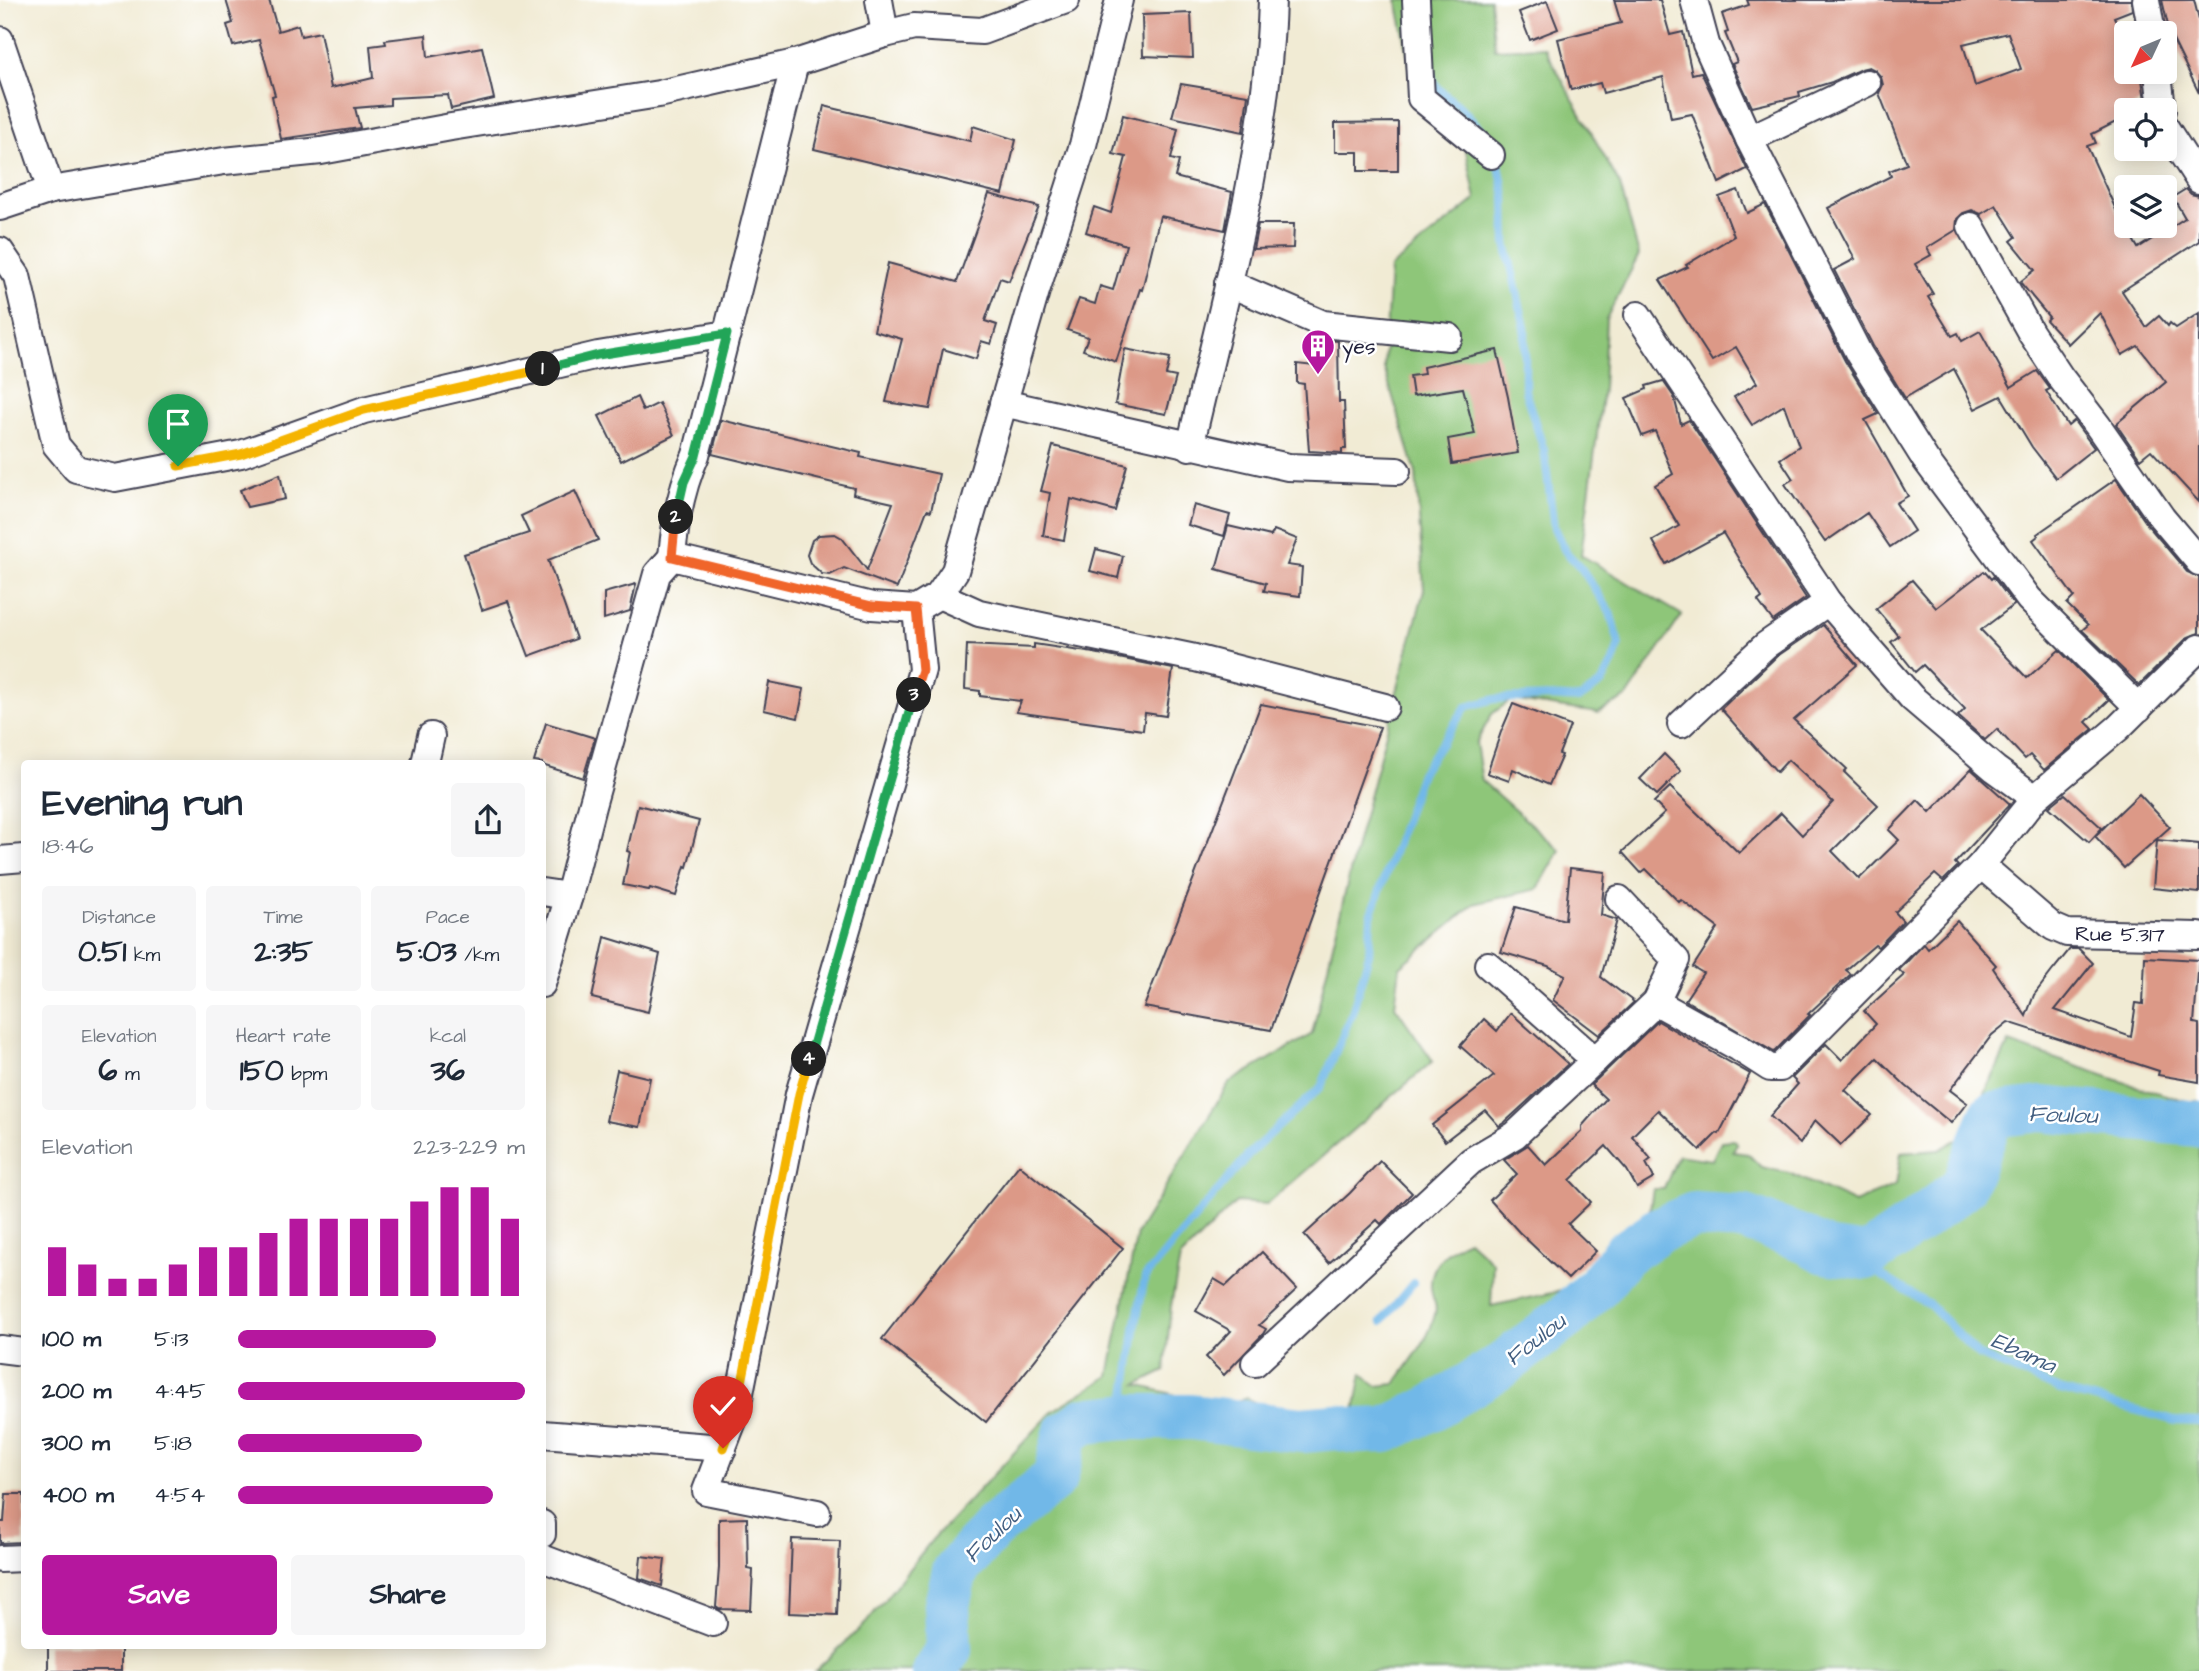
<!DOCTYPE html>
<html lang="en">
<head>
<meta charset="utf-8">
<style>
	:root { --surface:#fff; --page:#f6f6f7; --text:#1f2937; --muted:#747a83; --accent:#b5179e }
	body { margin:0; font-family:"Architects Daughter",sans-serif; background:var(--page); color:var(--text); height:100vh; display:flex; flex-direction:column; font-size:26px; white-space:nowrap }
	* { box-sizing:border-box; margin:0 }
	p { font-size:23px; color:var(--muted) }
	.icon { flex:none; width:38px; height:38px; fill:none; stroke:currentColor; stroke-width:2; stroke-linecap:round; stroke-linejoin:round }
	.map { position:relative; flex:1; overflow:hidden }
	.sheet { position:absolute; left:21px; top:760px; width:525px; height:889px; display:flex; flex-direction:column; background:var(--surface); border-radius:7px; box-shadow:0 4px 18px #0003 }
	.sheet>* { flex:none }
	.needle { width:46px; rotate:226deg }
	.fabs { position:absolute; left:2114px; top:21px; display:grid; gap:14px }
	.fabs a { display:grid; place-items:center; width:63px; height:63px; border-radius:7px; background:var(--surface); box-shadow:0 4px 18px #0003; font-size:35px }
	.pin { position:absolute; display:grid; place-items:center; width:60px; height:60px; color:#fff; margin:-72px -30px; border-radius:50% 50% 50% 0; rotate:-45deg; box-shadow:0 0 7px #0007 }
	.pin .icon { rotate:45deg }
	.km { position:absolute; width:35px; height:35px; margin:-18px; border-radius:50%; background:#222; color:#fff; font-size:19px; line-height:35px; text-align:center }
	.round { display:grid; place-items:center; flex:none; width:74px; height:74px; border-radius:7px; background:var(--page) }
	.headline { display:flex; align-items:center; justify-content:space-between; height:119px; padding:0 21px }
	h1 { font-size:38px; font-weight:800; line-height:52px }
	.metrics { display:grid; grid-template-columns:repeat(3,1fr); gap:10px; height:119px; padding:7px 21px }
	.metrics div { display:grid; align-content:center; border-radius:7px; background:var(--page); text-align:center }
	.metrics b { font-size:30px; font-weight:800 }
	.metrics small { font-size:19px; font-weight:400 }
	.metrics p { font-size:19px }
	.chart { height:196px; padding:14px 21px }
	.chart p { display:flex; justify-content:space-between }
	.chart svg { width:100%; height:126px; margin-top:7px; stroke:var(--accent); stroke-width:6 }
	.button { display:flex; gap:14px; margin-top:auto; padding:14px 21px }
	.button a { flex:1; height:80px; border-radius:7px; background:var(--accent); color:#fff; font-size:28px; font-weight:800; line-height:80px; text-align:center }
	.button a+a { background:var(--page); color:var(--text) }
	ul { padding:0 21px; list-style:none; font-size:23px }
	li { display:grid; grid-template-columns:112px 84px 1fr; align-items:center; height:52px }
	li i { height:18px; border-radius:9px; background:var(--accent) }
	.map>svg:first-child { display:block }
	.green { fill:#8ec679; stroke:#58745a; stroke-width:2 }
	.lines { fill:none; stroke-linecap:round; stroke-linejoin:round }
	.stream { stroke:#71b8e8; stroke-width:8 }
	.river { stroke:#71b8e8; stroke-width:46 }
	.building { fill:#dc9987; fill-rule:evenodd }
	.minor-casing { stroke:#414052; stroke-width:30 }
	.minor { stroke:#fff; stroke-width:26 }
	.split-1-casing { stroke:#fff; stroke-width:14 }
	.split-2-casing { stroke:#fff; stroke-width:14 }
	.split-3-casing { stroke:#fff; stroke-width:14 }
	.split-4-casing { stroke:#fff; stroke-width:14 }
	.split-5-casing { stroke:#fff; stroke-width:14 }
	.split-1 { stroke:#f5b400; stroke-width:9 }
	.split-2 { stroke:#22a559; stroke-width:9 }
	.split-3 { stroke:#f0652b; stroke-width:9 }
	.split-4 { stroke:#22a559; stroke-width:9 }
	.split-5 { stroke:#f5b400; stroke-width:9 }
	.labels { text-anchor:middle; stroke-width:5; stroke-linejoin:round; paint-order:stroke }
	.poi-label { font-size:21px; fill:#22223b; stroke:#fff; text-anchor:start }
	.street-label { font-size:21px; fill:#22223b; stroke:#fff }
	.water-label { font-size:23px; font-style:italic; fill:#425e80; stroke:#fff }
</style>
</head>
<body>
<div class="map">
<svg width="2199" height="1671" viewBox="0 0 2199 1671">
	<rect width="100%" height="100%" fill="#fff"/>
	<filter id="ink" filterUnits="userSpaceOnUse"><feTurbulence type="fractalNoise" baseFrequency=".0143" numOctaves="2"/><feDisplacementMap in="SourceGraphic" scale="14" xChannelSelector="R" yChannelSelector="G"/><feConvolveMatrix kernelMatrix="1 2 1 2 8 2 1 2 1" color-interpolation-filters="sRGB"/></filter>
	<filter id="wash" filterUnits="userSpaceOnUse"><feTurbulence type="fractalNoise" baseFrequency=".00686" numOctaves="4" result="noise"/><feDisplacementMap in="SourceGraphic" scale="28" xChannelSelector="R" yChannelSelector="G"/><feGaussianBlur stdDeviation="1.57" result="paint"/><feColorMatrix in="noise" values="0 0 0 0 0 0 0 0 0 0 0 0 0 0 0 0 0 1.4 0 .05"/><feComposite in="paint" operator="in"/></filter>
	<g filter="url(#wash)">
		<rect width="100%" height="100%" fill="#f1ebd4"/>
		<path class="green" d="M1397,0H1490L1495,49L1544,47L1620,185L1639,255L1606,319L1603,389L1581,555L1682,615L1627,697L1598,713L1511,700L1492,714L1476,743L1482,781L1560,850L1538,889L1474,904L1400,967L1395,1006L1433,1061L1267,1204L1236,1202L1180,1258L1171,1306L1165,1371L1137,1385L1219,1406L1247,1398L1278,1416H1354L1362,1373L1376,1386L1395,1384C1407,1365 1425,1345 1432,1324C1440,1301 1433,1307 1431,1288C1429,1264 1449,1248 1468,1240L1493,1263L1491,1306L1589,1285L1617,1258L1624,1244L1649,1215L1653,1189H1664L1678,1155L1712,1160L1721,1141L1734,1140L1737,1143L1733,1152L1748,1154L1761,1167L1789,1173L1855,1203L1896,1185L1901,1153L1939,1150L1972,1131L1983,1097L2009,1043L2138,1087L2187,1101H2199V1671H815L866,1623L932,1540L1054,1410L1109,1376L1137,1233L1229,1083L1312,1034L1357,842L1424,590L1416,473L1384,368L1390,268L1476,199L1460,122L1415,90Z"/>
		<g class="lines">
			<g class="stream">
				<path d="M1430,71C1434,89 1446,95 1459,106C1469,115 1479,127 1486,137"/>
				<path d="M1866,1257L1873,1270L1931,1306L1978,1355L2060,1390L2175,1421L2199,1422"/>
				<path d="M1382,1321L1413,1283"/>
				<path d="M1123,1417L1136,1323L1145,1277L1249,1154L1321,1087L1352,1013L1369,954L1371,916L1421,773L1466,707L1495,699L1551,697L1579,699L1602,683L1614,660L1619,644L1610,612L1581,568L1565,551L1554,528L1544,450L1525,391V328L1506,243L1505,196L1497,154"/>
			</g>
			<path class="river" d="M935,1671L949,1649L947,1605L955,1571L992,1529L1055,1478L1066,1434L1084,1421L1123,1417H1190L1302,1430L1336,1427L1356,1431L1386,1430L1432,1408L1501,1366L1567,1316L1599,1285L1624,1254L1659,1230L1694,1215L1745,1218L1801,1238L1825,1251L1866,1257L1909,1228L1963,1187L1992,1115L2041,1109L2199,1124"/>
		</g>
		<g id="blocks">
			<g class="building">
				<path d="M226,0H269L278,31L298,25L301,36L320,32L331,88L373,78L370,46L386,44L385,40L426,35L428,57L482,47L494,99L451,109L448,95L390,98V105L355,108L360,128L281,139L272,96L275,95L259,40L233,46L227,25L233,23Z"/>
				<path d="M1614,0H1660L1670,35L1683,32L1692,74L1701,72L1747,169L1719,183L1692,114L1671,118L1663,77L1603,93L1600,83L1571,90L1558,39L1621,23Z"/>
				<path d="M1747,0H2131L2132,10L2114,17L2126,42V72H2141L2145,100L2126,110V117L2092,134L2096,143L2087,146L2117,212L2138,248L2185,218L2173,197L2186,189L2191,194L2199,196V241L2122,291L2146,327L2159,316L2168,326L2170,323L2176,328L2199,313V502L2151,450L2140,459L2116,424L2166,382L2138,346L2122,355L2100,313L2068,344L2046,320L2049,317L2020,282L2035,270L2011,241L2016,237L1996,205L1981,214L1972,210L1963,213L1957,219L1956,230L1927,248L1931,255L1915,264L1933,294L1928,297L1952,336L1958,333L1962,341L1980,331L2011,387L2037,371L2050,389L2046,391L2068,426L2074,421L2094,448L2056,478L2032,447L2001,396L1975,409L1954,369L1905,398L1873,346L1834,270L1855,259L1828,208L1891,176L1889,171L1907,164L1879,93L1883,85L1881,77L1875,70L1869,67L1861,69L1832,82L1799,92L1800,96L1752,107L1732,64L1737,62L1725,33L1728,32L1722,14L1749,5ZM2008,33L2021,69L1975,86L1963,44Z"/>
				<path d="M2162,0H2194L2199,20V93L2170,34Z"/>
				<path d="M1547,1L1558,29L1530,40L1519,12Z"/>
				<path d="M1191,13L1193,58L1143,56L1142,15Z"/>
				<path d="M1181,84L1248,95L1243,132L1172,117Z"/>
				<path d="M824,106L970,141L973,126L1016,140L1003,194L814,149Z"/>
				<path d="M1123,115L1178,129L1171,159L1179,161L1175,177L1232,192L1225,230L1160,216L1142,290L1140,289L1116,362L1083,350L1088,337L1067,330L1079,299L1095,304L1100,286L1113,290L1126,245L1086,232L1094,207L1111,213L1126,157L1113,154Z"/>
				<path d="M1398,122V171H1358V152H1335V123Z"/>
				<path d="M1738,190L1747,213L1765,204L1845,361L1878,414L1865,420L1908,496L1896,503L1914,531L1890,547L1867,513L1825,542L1785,484L1793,479L1780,459L1799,446L1784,405L1752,425L1734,397L1757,383L1736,347L1712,361L1660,280L1688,267L1686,265L1734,236L1719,197Z"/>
				<path d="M989,194L1039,207L1009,281L1000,278L985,321L997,325L991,344L981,341L976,359L943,349L930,409L886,402L902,339L874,331L888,263L957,282Z"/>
				<path d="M1258,224H1294L1293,248L1253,249Z"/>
				<path d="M1318,339L1338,341L1339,402H1344L1346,449H1342V453L1309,451L1304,384L1297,383V364L1314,366Z"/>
				<path d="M1125,349L1170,358L1166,375L1176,377L1166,414L1115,404Z"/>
				<path d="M1497,350L1508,397L1518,453L1452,464L1448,439L1475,434L1463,388L1413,396L1410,376L1424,374L1423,367Z"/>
				<path d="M1663,381L1674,397L1681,424L1689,420L1806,598L1773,621L1758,601L1762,598L1723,533L1666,564L1653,541L1679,526L1655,485L1673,474L1655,431L1642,436L1626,398L1647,389L1646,386Z"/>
				<path d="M637,397L643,411L659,403L674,435L621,461L599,416Z"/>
				<path d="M721,420L861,453L860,457L939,474L931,511L927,510L897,588L844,568L830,575L822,574L810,563L807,555L812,540L819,535L835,534L842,538L867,570L893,503L853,494L854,488L712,454Z"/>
				<path d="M1053,446L1127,465L1115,511L1071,499L1064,540L1043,536L1050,493L1041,491Z"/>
				<path d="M280,474L285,499L247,507L240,490Z"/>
				<path d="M2116,479L2149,527L2187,572L2199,577V633L2188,637L2139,685L2082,630L2088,625L2067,604L2074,597L2033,540L2038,536L2037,534Z"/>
				<path d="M575,491L598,540L548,560L576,639L529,656L508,601L482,610L464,554L529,533L521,516Z"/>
				<path d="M1194,505L1230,515L1224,536L1188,525Z"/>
				<path d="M1228,526L1271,536L1274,530L1297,539L1287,565L1302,567L1300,596L1264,591L1266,583L1216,569Z"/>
				<path d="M1096,549L1123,556L1118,578L1090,571Z"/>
				<path d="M1984,571L1991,579L1993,577L2014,605L1981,630L2027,678L2059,650L2109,700L2086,722L2093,729L2044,770L2030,755L2025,759L1997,729L1985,740L1958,716L1965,709L1923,665L1915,672L1891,642L1899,636L1876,609L1912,580L1936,608Z"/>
				<path d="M636,584L630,611L604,619V593Z"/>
				<path d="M1823,625L1857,665L1794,720L1847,769L1844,772L1878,805L1832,851L1859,879L1899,840L1889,830L1918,800L1930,812L1971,769L2010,804L1955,863L1958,866L1943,881L1935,874L1895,912L1903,921L1878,947L1875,945L1846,970L1851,974L1808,1014L1810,1015L1774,1052L1685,1000L1703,973L1693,967L1718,928L1681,900L1679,902L1646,869L1641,873L1622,852L1665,813L1654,802L1670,787L1739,853L1781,813L1802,835L1833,802L1788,760L1777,772L1721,709L1776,657Z"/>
				<path d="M1034,644L1094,653L1173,669L1166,716L1145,713L1143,730L1016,712L1021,701L980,696V691L965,689L967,645L1034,648Z"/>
				<path d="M769,682L804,689L798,718L764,710Z"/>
				<path d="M1261,704L1380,727L1271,1030L1144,1007Z"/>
				<path d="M1513,704L1570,726L1559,754L1562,755L1549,785L1513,769L1509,781L1487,773L1501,732Z"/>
				<path d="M546,723L595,738L583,778L542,765V763L534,762Z"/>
				<path d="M1664,754L1681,771L1657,795L1640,779Z"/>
				<path d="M2065,794L2102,828L2089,842L2049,807Z"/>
				<path d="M2139,794L2170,827L2124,868L2095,836Z"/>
				<path d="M638,805L699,821L687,867L685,866L676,896L650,888L649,890L623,885L630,852L627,851Z"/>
				<path d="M2157,840L2199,844V893L2153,888Z"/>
				<path d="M1570,868L1605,872L1601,915L1617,920L1601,977L1634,1002L1599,1035L1553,1000L1565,975L1548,966L1501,952L1516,907L1565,920Z"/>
				<path d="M1957,921L1996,965L1993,968L2026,1016L2034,995L2053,970L2070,949H2079L2093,963L2055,1010L2131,1037L2136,1003L2143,1004L2145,957L2199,960L2194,1023L2199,1024V1082L2158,1075L2159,1071L2008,1022L1992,1035L1950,1090L1967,1103L1951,1123L1906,1086L1877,1058L1845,1090L1872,1115L1841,1145L1815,1120L1800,1144L1770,1116L1798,1084L1792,1078L1826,1044L1842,1060L1876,1024L1864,1011L1904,975L1899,970L1924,944L1928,949Z"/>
				<path d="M605,937L660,954L648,1012L592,998Z"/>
				<path d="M1511,1013L1568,1064L1505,1122L1499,1126L1485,1110L1445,1141L1432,1125L1494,1076L1460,1046L1484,1019L1497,1031Z"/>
				<path d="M1658,1021L1750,1074L1719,1134L1717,1133L1700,1150L1658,1110L1632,1136L1651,1159L1646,1163L1654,1178L1637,1188L1627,1170L1606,1146L1570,1180L1591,1202L1568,1224L1596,1251L1568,1279L1519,1232L1490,1200L1517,1174L1504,1160L1528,1145L1546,1165L1582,1131V1126L1606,1099L1591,1085Z"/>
				<path d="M617,1070L650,1078L640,1127L606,1121Z"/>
				<path d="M1380,1161L1412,1193L1381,1224L1377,1220L1329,1263L1304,1235L1350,1193Z"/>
				<path d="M1019,1165L1123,1248L986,1422L882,1339Z"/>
				<path d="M1262,1252L1297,1289L1259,1325L1266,1329L1263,1334L1224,1375L1206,1357L1231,1331L1196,1311L1214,1279L1226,1286Z"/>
				<path d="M6,1494H24V1542L0,1543V1522H4Z"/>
				<path d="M747,1518L748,1569L753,1570L751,1610L719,1609L716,1607L719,1568V1519Z"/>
				<path d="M792,1539L840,1541L837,1615L789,1613Z"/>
				<path d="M641,1556L665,1559L662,1586L639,1578Z"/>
				<rect x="48" y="1645" width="73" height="26"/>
			</g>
		</g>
	</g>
	<g filter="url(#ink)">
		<use href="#blocks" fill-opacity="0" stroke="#414052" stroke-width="2"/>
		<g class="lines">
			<g class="minor-casing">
				<g id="minor">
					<path d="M879,0L885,34"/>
					<path d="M1416,0L1421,98L1491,155"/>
					<path d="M1694,0L1706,44L1749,139L1859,354L1925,459L2029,599L2139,708"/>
					<path d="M2146,0L2152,33"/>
					<path d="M0,40L51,190"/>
					<path d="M795,63L696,455C681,488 675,521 672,557L872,606L916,609L939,595L955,571L1036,291L1083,145L1119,0"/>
					<path d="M2158,72L2162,110"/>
					<path d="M2165,127L2199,180"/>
					<path d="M1749,139L1867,83"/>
					<path d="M0,207L51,190L224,161L321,151L451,127L659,94L795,63L885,34L914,27L982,31L1066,0"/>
					<path d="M1971,226L2031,333L2061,378L2098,426L2162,518L2199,562"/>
					<path d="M0,251L17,276L56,445L76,469L115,478L241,454L364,410L598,355L727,334"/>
					<path d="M1228,283L1323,324L1449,337"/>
					<path d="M1638,315L1828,602L1912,698L1995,769L2035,798"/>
					<path d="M1003,403L1288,467L1397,471"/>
					<path d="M1190,447C1223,302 1268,149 1272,0"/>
					<path d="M939,595L979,613L1195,658L1385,707"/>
					<path d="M1681,724L1766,645L1828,602"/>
					<path d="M425,763L431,736"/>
					<path d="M0,860L24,858"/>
					<path d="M1981,865L2053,927L2067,933L2199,936"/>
					<path d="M542,892L569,896"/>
					<path d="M1488,965L1595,1060"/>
					<path d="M542,984L569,896L592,806L657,574L672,557"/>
					<path d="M1656,1002L1739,1048L1770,1068H1780L1981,865L2035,798L2118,728L2199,648"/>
					<path d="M0,1349L24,1352"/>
					<path d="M1255,1363L1471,1161L1515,1135L1595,1060L1656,1002L1676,960L1619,899"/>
					<path d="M542,1434L723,1448"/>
					<path d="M817,1513L706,1491L736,1413L799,1094L922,670L916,609"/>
					<path d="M542,1524V1534"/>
					<path d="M542,1558L713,1623"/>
					<path d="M0,1559L24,1558"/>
				</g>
			</g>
			<use href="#minor" class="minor"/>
		</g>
	</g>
	<g class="lines" filter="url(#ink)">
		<g class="split-1-casing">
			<path id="split-1" d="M178,466L241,454L364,410L543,369"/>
		</g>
		<g class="split-2-casing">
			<path id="split-2" d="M543,369L598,355L727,334L696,456L684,482L676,517"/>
		</g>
		<g class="split-3-casing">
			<path id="split-3" d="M676,517L672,557L872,606L916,609L922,670L914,695"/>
		</g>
		<g class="split-4-casing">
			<path id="split-4" d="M809,1059L914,695"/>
		</g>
		<g class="split-5-casing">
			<path id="split-5" d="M723,1448L736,1413L799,1094L809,1059"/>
		</g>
		<use href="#split-1" class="split-1"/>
		<use href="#split-2" class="split-2"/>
		<use href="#split-3" class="split-3"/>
		<use href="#split-4" class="split-4"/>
		<use href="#split-5" class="split-5"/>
	</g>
	<defs>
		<g id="building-pin" transform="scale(1.75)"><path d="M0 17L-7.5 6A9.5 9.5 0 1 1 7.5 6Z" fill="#b5179e" stroke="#fff"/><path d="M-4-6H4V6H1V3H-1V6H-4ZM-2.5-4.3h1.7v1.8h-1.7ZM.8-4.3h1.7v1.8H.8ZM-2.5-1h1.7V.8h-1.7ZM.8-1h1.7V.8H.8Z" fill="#fff"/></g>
	</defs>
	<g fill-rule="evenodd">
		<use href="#building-pin" x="1318" y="346"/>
	</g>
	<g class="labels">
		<g class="poi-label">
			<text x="1342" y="353">yes</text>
		</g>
		<g class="street-label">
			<text transform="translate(2120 934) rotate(1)" y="7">Rue 5.317</text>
		</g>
		<g class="water-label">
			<text transform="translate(2063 1114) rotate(2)" y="8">Foulou</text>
			<text transform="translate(1535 1339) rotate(-38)" y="8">Foulou</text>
			<text transform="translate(2024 1352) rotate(24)" y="8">Ebama</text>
			<text transform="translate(992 1534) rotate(-44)" y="8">Foulou</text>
		</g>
	</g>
</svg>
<div class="fabs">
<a><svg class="needle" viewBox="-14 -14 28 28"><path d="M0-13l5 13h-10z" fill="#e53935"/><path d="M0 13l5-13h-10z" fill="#747a83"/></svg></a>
<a><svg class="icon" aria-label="locate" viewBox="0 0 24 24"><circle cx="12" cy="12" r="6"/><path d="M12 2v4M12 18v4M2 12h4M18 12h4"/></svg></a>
<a><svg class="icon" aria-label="layers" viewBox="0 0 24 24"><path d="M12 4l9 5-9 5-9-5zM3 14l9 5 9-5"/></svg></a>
</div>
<div class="pin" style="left:178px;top:466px;background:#1e9e55"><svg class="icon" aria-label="arrive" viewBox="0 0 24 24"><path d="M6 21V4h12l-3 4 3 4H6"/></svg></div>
<div class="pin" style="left:723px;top:1448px;background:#d93025"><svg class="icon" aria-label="check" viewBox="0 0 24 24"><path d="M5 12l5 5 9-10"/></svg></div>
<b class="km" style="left:543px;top:369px">1</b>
<b class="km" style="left:676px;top:517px">2</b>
<b class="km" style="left:914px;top:695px">3</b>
<b class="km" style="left:809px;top:1059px">4</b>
<section class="sheet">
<div class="headline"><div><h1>Evening run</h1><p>18:46</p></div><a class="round"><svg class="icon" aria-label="share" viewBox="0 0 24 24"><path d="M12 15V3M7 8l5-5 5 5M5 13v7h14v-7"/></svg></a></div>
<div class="metrics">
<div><p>Distance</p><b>0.51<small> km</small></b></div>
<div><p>Time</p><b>2:35</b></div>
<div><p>Pace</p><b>5:03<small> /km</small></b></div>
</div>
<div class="metrics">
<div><p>Elevation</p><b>6<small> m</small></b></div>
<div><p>Heart rate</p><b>150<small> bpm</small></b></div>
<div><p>kcal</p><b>36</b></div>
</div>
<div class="chart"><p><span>Elevation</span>223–229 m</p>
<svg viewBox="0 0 160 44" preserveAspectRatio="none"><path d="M5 44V27M15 44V33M25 44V38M35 44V38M45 44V33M55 44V27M65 44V27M75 44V22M85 44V17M95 44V17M105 44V17M115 44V17M125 44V11M135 44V6M145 44V6M155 44V17"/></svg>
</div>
<ul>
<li><b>100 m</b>5:13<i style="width:69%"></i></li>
<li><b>200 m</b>4:45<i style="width:100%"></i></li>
<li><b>300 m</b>5:18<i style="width:64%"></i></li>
<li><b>400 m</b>4:54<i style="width:89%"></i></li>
</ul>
<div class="button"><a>Save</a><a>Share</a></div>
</section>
</div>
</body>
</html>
